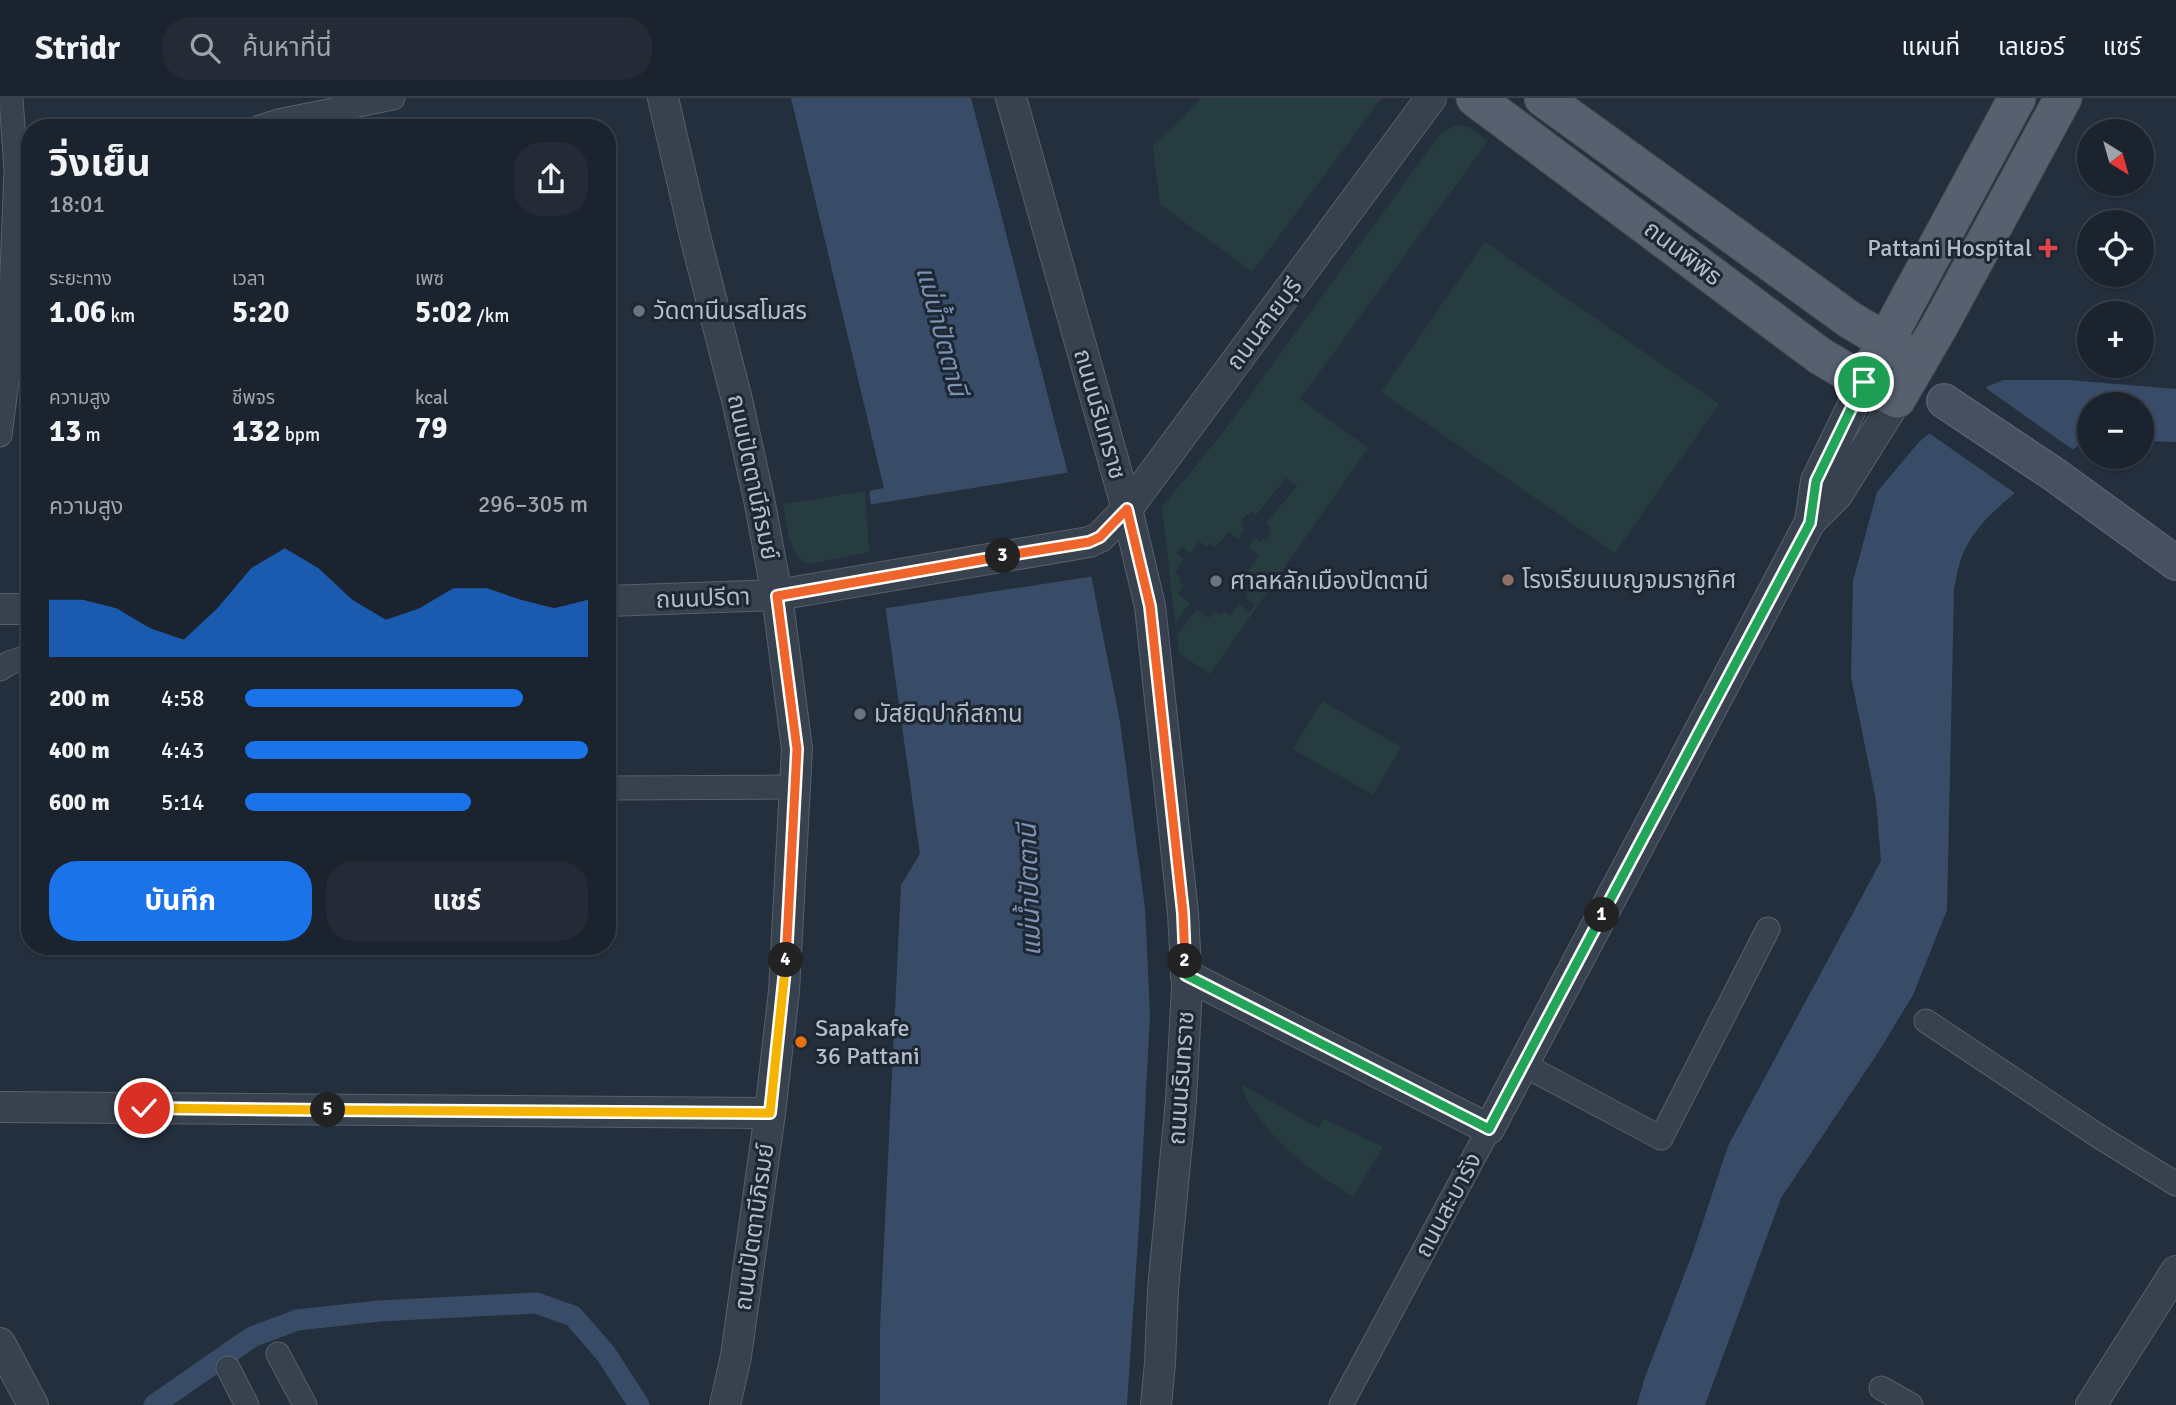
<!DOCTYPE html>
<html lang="th">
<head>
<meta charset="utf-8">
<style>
	:root { --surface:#1b232e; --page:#242b36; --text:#f1f3f6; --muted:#a0a4aa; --line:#39404a; --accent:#1a73e8 }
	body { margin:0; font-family:Signika,"Noto Sans Thai",sans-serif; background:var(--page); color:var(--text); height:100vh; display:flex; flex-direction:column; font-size:26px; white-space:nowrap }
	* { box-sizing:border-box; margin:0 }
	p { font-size:23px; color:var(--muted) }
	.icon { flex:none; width:38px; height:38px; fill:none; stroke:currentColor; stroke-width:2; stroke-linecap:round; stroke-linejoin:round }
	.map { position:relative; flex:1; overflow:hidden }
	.details { position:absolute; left:21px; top:21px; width:595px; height:836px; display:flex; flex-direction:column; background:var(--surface); border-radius:28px; box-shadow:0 2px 5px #0004,0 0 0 2px var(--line) }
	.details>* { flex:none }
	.needle { width:46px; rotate:143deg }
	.tools { position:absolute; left:2077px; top:21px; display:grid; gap:14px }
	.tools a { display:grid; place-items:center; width:77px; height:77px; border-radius:50%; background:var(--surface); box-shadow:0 2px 5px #0004,0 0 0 2px var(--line); font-size:35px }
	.pin { position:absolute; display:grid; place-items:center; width:60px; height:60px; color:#fff; margin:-30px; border:4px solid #fff; border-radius:50%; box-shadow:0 2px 7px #0007 }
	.km { position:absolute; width:35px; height:35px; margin:-18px; border-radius:50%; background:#222; color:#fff; font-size:19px; line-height:35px; text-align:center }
	.round { display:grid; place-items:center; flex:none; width:74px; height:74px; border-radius:28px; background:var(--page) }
	.head { display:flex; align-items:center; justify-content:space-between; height:119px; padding:0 28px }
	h1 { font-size:38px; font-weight:700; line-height:52px }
	.stats { display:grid; grid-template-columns:repeat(3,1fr); gap:10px; height:119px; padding:7px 28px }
	.stats div { display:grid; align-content:center }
	.stats b { font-size:30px; font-weight:700 }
	.stats small { font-size:19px; font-weight:400 }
	.stats p { font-size:19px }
	.chart { height:196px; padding:14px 28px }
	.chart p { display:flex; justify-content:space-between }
	.chart svg { width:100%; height:126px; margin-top:7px; fill:var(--accent); opacity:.7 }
	.cta { display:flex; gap:14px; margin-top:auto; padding:14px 28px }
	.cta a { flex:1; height:80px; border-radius:28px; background:var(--accent); color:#fff; font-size:28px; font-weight:700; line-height:80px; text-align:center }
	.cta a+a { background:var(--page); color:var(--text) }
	ul { padding:0 28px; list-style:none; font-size:23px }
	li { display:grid; grid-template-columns:112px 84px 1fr; align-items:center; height:52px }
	li i { height:18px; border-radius:9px; background:var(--accent) }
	header { display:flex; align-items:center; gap:42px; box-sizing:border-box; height:98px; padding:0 35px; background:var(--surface); border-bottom:2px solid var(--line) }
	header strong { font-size:33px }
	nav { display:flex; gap:38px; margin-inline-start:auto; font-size:24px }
	.search { width:490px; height:63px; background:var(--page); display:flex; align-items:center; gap:18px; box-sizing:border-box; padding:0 24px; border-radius:28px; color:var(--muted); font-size:26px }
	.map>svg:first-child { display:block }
	.green { fill:#263c3f }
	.water { fill:#394c67 }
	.pier { fill:#242f3e }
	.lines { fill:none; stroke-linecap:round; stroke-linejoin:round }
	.canal { stroke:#394c67; stroke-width:21 }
	.minor-casing { stroke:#565f6c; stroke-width:25 }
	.tertiary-casing { stroke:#565f6c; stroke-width:32 }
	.secondary-casing { stroke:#565f6c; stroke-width:36 }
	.primary-casing { stroke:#414a57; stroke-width:39 }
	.minor { stroke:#38414e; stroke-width:23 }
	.tertiary { stroke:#38414e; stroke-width:30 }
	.secondary { stroke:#465061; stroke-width:33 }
	.primary { stroke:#56606e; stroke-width:37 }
	.split-1-casing { stroke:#fff; stroke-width:14 }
	.split-2-casing { stroke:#fff; stroke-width:14 }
	.split-3-casing { stroke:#fff; stroke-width:14 }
	.split-4-casing { stroke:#fff; stroke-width:14 }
	.split-5-casing { stroke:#fff; stroke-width:14 }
	.split-6-casing { stroke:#fff; stroke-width:14 }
	.split-1 { stroke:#22a559; stroke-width:9 }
	.split-2 { stroke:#22a559; stroke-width:9 }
	.split-3 { stroke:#f0652b; stroke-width:9 }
	.split-4 { stroke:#f0652b; stroke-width:9 }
	.split-5 { stroke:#f5b400; stroke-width:9 }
	.split-6 { stroke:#f5b400; stroke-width:9 }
	.health-dot { fill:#e0444e; stroke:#1d2633; stroke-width:2.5 }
	.worship-dot { fill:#6b7280; stroke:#1d2633; stroke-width:2.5 }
	.education-dot { fill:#8d6e63; stroke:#1d2633; stroke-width:2.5 }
	.food-dot { fill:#e8710a; stroke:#1d2633; stroke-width:2.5 }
	.labels { text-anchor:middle; stroke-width:6; stroke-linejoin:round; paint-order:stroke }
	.poi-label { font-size:24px; fill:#b4bcc9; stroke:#1d2633; text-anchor:start }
	.street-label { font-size:24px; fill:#b4bcc9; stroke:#1d2633 }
	.water-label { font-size:26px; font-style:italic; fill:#7c92b1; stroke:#1d2633 }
</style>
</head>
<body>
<header>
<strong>Stridr</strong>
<div class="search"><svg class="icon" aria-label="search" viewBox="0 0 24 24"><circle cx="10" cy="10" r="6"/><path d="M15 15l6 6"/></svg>ค้นหาที่นี่</div>
<nav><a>แผนที่</a><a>เลเยอร์</a><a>แชร์</a></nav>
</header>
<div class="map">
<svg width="2176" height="1307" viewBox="0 0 2176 1307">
	<rect width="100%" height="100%" fill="#242f3e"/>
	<g class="green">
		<path d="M1202,0H1382L1252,174L1160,106L1153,48Z"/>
		<path d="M1456,27L1469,29L1488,43L1300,301L1368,350L1210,576L1179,555L1177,537L1197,511L1209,520L1215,513L1220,517L1223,513L1230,518L1239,506L1250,514L1255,507L1246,499L1255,487L1249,482L1251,478L1247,474L1259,458L1248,449L1256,440L1260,444L1263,441L1266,442L1271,436L1269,434L1271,430L1266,425L1297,388L1286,380L1256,417L1252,414L1249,417L1247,416L1242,422L1244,424L1241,428L1245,431L1238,441L1229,434L1215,449L1210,445L1207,449L1199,443L1190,455L1182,449L1177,456L1184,461L1175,474L1182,480L1179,484L1184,488L1178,496L1190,505L1175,525L1162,409L1224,333L1441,35Z"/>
		<path d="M1485,144L1719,306L1615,455L1381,294Z"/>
		<path d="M865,393L869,454L809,466C787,457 787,426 783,406Z"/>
		<path d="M1322,603L1401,649L1373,697L1293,651Z"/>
		<path d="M1243,987L1318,1030L1324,1021L1383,1049L1353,1099C1335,1087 1315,1076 1298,1061C1283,1048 1242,1007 1243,987Z"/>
	</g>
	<g class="water">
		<path d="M791,0H971L1081,426L1120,624L1145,810L1150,916L1140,1112L1127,1307H880V1229L901,787L920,756L869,393L884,390Z"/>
		<path d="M2004,282H2068L2176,291V344L2142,343V306H2090L2089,343L2083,344C2050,369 1988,409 1969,444C1960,458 1957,475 1954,491L1947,812L1913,897L1879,953L1781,1100L1705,1307H1637L1644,1282L1693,1154L1728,1048L1881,763L1876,702L1851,579L1853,483L1877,394L1919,344L1988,288Z"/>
	</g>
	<g class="pier">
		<path d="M1983,288L2076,354L2019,398L1926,333Z"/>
		<path d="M1072,374L1095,478L881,511L867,407Z"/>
	</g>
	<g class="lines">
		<path class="canal" d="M154,1307L252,1239L297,1222L379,1213L536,1205L573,1218L606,1256L639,1307"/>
		<g class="minor-casing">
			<g id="minor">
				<path d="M257,30L278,23L393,0"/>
				<path d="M0,337L8,275L16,72L11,0"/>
				<path d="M0,571L9,565L27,559"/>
				<path d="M607,690L795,689"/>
				<path d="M1926,923L2100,1039L2176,1086"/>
				<path d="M1524,967L1661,1040L1768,831"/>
				<path d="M278,1256L305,1307"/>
				<path d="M228,1270L247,1307"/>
				<path d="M1881,1290L1911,1307"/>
				<path d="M1341,1307L1489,1031"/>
			</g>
		</g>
		<g class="tertiary-casing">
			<g id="tertiary">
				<path d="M663,0L694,134L737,302L759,401L777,497L797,651L784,893L770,1015L736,1258L725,1307"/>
				<path d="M1011,0L1127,411L1150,508L1183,815L1187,889L1181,1002L1163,1191L1160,1265L1156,1307"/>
				<path d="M1810,424L1816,383L1864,284"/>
				<path d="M607,503L777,497L1089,444L1100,439L1127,411L1431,0"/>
				<path d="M0,511H30"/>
				<path d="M1186,877L1489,1031L1810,424L1837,397L1897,301"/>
				<path d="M0,1009L770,1015"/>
				<path d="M0,1245L33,1307"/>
				<path d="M2091,1307L2176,1173"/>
			</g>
		</g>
		<g class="secondary-casing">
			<path id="secondary" d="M1944,303L2055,377L2176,465"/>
		</g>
		<g class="primary-casing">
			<g id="primary">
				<path d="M1475,0L1820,258L1864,284L1897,301L1940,227L2063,0"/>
				<path d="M1543,0L1850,222L1919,263"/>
				<path d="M1874,265L2017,0"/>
			</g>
		</g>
		<use href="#minor" class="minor"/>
		<use href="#tertiary" class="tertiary"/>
		<use href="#secondary" class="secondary"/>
		<use href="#primary" class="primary"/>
	</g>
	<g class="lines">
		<g class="split-1-casing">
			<path id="split-1" d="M1602,817L1810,425L1816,383L1864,284"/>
		</g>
		<g class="split-2-casing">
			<path id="split-2" d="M1185,863L1186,877L1489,1031L1602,817"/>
		</g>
		<g class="split-3-casing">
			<path id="split-3" d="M1003,458L1089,444L1100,439L1127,411L1150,508L1183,815L1185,863"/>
		</g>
		<g class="split-4-casing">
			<path id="split-4" d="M786,862L797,651L777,498L1003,458"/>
		</g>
		<g class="split-5-casing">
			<path id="split-5" d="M328,1012L770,1015L786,862"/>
		</g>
		<g class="split-6-casing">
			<path id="split-6" d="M144,1010L328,1012"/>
		</g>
		<use href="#split-1" class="split-1"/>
		<use href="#split-2" class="split-2"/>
		<use href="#split-3" class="split-3"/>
		<use href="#split-4" class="split-4"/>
		<use href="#split-5" class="split-5"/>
		<use href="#split-6" class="split-6"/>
	</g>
	<path class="health-dot" d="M2044.5 139.5h7v7h7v7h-7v7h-7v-7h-7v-7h7z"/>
	<g class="worship-dot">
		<circle cx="639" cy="213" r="7"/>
		<circle cx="1216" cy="483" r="7"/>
		<circle cx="860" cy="616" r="7"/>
	</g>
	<circle class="education-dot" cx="1508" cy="482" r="7"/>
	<circle class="food-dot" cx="801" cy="944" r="7"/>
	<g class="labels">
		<g class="poi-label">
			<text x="2032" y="158" text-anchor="end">Pattani Hospital</text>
			<text x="653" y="221">วัดตานีนรสโมสร</text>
			<text x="1522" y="490">โรงเรียนเบญจมราชูทิศ</text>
			<text x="1230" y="491">ศาลหลักเมืองปัตตานี</text>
			<text x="874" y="624">มัสยิดปากีสถาน</text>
			<text x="815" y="938">Sapakafe<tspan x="815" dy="28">36 Pattani</tspan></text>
		</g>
		<g class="street-label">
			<text transform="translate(1683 155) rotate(37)" y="8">ถนนพิพิธ</text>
			<text transform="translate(1264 226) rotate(-53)" y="8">ถนนสายบุรี</text>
			<text transform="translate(1100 316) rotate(74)" y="8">ถนนนรินทราช</text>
			<text transform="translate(753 379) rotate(78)" y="8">ถนนปัตตานีภิรมย์</text>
			<text transform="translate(703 500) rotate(-2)" y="8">ถนนปรีดา</text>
			<text transform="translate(1181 980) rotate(-86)" y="8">ถนนนรินทราช</text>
			<text transform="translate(1448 1107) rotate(-62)" y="8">ถนนสะบารัง</text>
			<text transform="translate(754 1129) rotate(-82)" y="8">ถนนปัตตานีภิรมย์</text>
		</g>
		<g class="water-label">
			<text transform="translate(942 233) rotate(75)" y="9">แม่น้ำปัตตานี</text>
			<text transform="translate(1029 792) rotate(-92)" y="9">แม่น้ำปัตตานี</text>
		</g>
	</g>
</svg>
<div class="tools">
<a><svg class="needle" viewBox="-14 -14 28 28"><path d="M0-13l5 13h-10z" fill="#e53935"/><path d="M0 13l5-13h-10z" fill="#a0a4aa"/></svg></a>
<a><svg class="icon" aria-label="locate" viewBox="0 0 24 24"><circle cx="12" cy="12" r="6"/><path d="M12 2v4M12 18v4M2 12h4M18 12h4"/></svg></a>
<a>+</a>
<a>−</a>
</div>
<div class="pin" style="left:1864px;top:284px;background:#1e9e55"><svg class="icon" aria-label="arrive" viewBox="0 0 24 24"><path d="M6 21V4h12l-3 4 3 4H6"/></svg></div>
<div class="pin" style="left:144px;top:1010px;background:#d93025"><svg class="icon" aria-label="check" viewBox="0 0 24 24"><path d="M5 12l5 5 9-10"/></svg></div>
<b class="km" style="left:1602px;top:817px">1</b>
<b class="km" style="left:1185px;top:863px">2</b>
<b class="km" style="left:1003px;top:458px">3</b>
<b class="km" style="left:786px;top:862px">4</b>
<b class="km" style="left:328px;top:1012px">5</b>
<section class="details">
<div class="head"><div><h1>วิ่งเย็น</h1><p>18:01</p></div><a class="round"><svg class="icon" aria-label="share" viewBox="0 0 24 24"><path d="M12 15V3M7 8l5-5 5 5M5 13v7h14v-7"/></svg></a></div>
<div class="stats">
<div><p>ระยะทาง</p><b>1.06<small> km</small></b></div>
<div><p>เวลา</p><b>5:20</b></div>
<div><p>เพซ</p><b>5:02<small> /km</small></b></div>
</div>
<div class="stats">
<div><p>ความสูง</p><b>13<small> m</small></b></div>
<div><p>ชีพจร</p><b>132<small> bpm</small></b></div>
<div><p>kcal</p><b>79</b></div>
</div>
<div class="chart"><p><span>ความสูง</span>296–305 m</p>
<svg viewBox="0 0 160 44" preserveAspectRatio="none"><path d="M0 44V24L10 24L20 27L30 34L40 38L50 27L60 13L70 6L80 13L90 24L100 31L110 27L120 20L130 20L140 24L150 27L160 24V44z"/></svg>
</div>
<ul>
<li><b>200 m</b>4:58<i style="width:81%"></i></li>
<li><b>400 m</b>4:43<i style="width:100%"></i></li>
<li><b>600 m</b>5:14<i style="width:66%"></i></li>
</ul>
<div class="cta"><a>บันทึก</a><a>แชร์</a></div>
</section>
</div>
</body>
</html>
